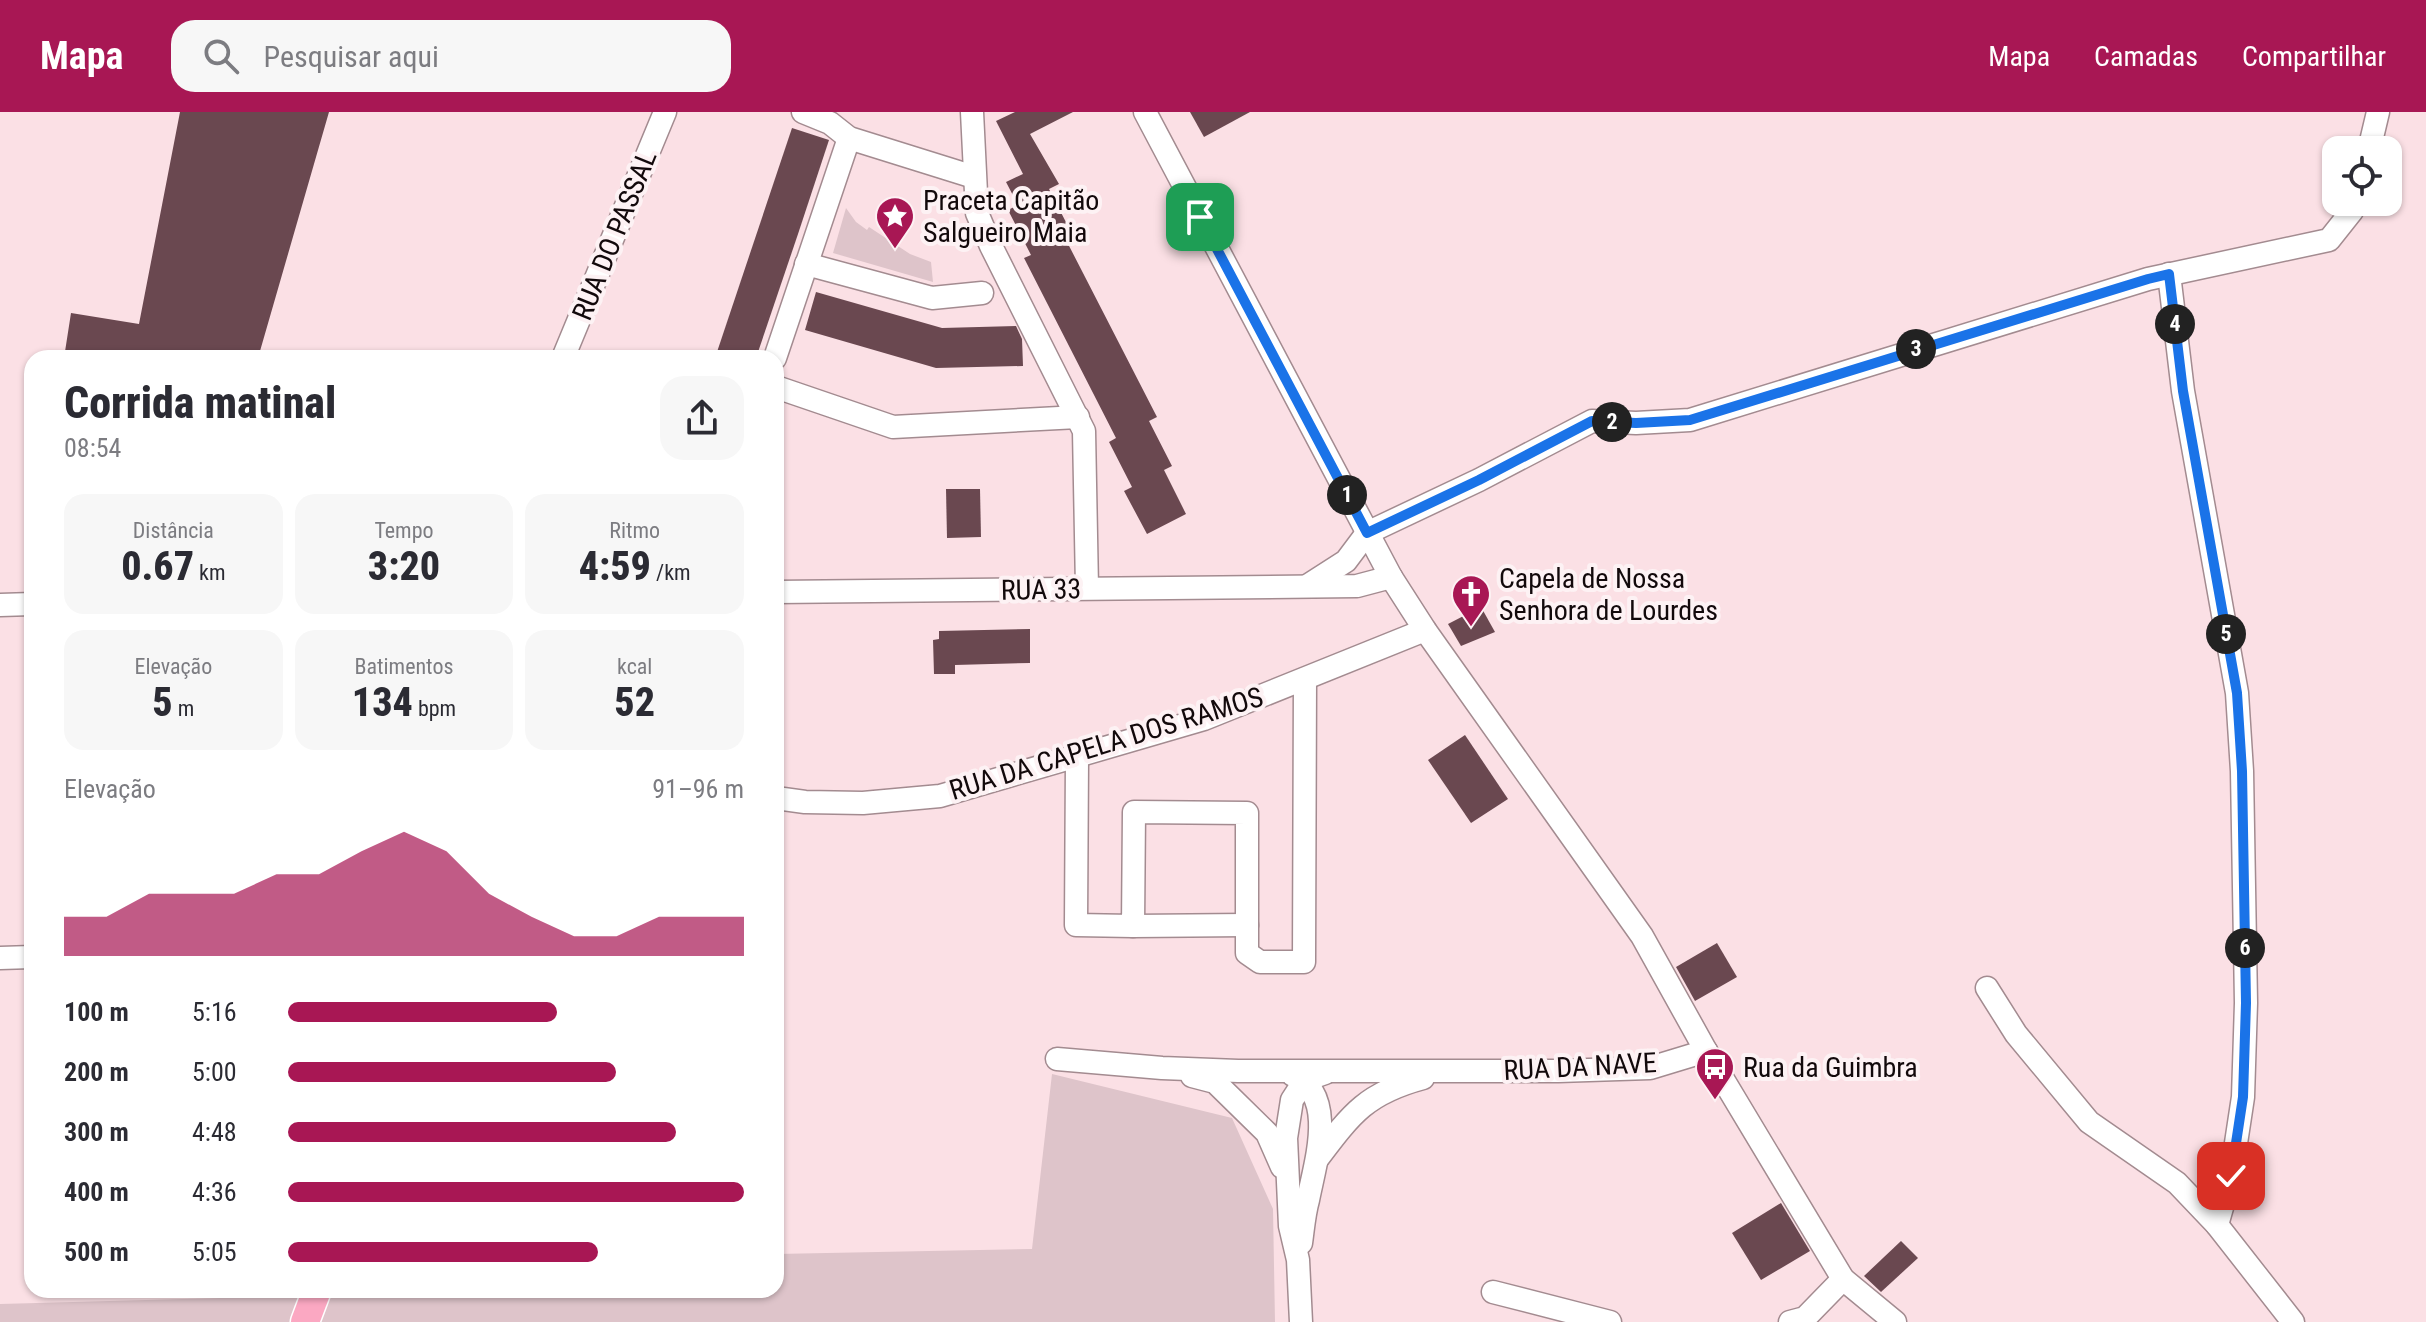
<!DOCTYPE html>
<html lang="pt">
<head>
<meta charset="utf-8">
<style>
	:root { --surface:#fff; --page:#f7f7f7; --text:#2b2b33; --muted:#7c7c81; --accent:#a81754 }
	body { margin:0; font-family:"Roboto Condensed",sans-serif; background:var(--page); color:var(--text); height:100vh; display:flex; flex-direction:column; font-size:30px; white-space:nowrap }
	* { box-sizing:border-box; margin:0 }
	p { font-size:26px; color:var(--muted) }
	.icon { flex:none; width:44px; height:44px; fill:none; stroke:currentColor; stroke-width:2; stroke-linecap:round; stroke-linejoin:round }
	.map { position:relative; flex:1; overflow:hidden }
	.sheet { position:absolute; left:24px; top:238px; width:760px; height:948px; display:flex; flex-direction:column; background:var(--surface); border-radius:24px; box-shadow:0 2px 6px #0004 }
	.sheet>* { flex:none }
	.fabs { position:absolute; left:2322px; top:24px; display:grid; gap:16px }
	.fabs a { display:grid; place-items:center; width:80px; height:80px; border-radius:16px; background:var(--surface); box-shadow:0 2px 6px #0004; font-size:40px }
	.pin { position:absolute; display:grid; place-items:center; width:68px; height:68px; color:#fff; margin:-34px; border-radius:16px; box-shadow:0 4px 12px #0006 }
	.km { position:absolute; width:40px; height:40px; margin:-20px; border-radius:50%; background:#222; color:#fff; font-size:22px; line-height:40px; text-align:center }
	.round { display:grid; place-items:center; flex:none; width:84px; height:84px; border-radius:24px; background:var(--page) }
	.head { display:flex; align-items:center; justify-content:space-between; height:136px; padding:0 40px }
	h1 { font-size:44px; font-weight:800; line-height:60px }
	.metrics { display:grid; grid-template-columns:repeat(3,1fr); gap:12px; height:136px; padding:8px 40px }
	.metrics div { display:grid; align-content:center; border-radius:20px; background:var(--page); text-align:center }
	.metrics b { font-size:40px; font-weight:800 }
	.metrics small { font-size:22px; font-weight:400 }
	.metrics p { font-size:22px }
	.chart { height:224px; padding:16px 40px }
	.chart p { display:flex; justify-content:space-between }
	.chart svg { width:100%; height:144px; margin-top:8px; fill:var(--accent); opacity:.7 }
	ul { padding:0 40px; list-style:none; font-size:26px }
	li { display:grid; grid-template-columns:128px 96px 1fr; align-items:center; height:60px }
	li i { height:20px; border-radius:10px; background:var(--accent) }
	header { display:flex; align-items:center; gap:48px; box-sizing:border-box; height:112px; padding:0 40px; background:var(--accent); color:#fff }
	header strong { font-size:38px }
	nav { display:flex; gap:44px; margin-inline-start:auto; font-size:28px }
	.search { width:560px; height:72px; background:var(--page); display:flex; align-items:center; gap:20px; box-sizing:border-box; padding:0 28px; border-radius:24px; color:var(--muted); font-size:30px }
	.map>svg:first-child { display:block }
	.green { fill:#dec4ca }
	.building { fill:#6a4850 }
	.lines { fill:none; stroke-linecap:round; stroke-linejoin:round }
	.minor-casing { stroke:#a38b90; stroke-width:25 }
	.major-casing { stroke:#fff; stroke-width:31 }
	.minor { stroke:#fff; stroke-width:22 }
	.major { stroke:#fba8c2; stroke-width:28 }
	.route-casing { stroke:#fff; stroke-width:16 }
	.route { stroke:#1a73e8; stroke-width:10 }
	.labels { text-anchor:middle; stroke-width:8; stroke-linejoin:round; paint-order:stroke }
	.poi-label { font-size:28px; fill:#12090b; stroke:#fdf2f4; text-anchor:start }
	.street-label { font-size:28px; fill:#12090b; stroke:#fdf2f4 }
</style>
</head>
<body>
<header>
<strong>Mapa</strong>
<div class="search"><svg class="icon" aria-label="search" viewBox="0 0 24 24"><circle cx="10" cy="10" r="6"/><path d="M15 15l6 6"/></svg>Pesquisar aqui</div>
<nav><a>Mapa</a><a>Camadas</a><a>Compartilhar</a></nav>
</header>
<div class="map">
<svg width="2426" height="1210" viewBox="0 0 2426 1210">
	<rect width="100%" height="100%" fill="#fbe0e5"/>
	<g class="green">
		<path d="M846,96L856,110L867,118L869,115L910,142L931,150L933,170L833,141Z"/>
		<path d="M1052,962L1232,1006L1273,1097L1275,1210H0V1192L514,1178H776V1142L1032,1137Z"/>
	</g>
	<g class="building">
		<path d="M180,0H329L258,246H64L71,201L139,212Z"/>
		<path d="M1015,0H1073L1030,22L1059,72L1049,77L1072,122L1065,126L1157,305L1149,309L1172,354L1164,358L1186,402L1147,422L1124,379L1132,375L1109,330L1116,326L1024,146L1031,143L1008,98L1018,93L1006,70L1023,62L996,9Z"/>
		<path d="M1190,0H1250L1204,25Z"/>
		<path d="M792,16L829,28L798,122L756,246H715Z"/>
		<path d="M816,180L942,216L1016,214L1022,227L1023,254L936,256L805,218Z"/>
		<path d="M946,377H980L981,425L947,426Z"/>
		<path d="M1481,495L1495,520L1461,534L1448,512Z"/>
		<path d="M1030,517V551L955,553V562H934L933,528L939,527V519Z"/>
		<path d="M1465,623L1508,687L1471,711L1428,648Z"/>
		<path d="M1717,831L1737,865L1695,889L1676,855Z"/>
		<path d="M1781,1091L1810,1139L1761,1168L1732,1121Z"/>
		<path d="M1901,1129L1918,1146L1881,1180L1864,1164Z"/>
	</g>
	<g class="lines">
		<g class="minor-casing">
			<g id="minor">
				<path d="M803,0L830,11L849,26L974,65"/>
				<path d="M972,0L977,101L991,134L1084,319L1087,476"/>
				<path d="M1145,0L1391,465L1425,518L1642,824L1706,939L1843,1167L1895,1210"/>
				<path d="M2369,38L2378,0"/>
				<path d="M806,152L932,186L982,181"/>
				<path d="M2169,162L2183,279L2237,581L2242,659L2246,891L2243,985L2231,1064L2217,1113"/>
				<path d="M563,246L665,0"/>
				<path d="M775,246L849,26"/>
				<path d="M776,275L893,315L1078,305"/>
				<path d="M1307,474L1346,449L1367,421L1479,368L1592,309L1636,311L1690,308L2148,167L2329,128L2352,99L2354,90"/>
				<path d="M776,480L1357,474L1391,465"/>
				<path d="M0,493L32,492"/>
				<path d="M1077,646L1076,813L1133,814L1134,700L1247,701V841L1260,850H1304L1305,567"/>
				<path d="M776,686L805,690L863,691L940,684L1204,607L1425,518"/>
				<path d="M1133,814L1247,813"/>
				<path d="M0,846L32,845"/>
				<path d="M1987,876L2016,922L2089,1010L2177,1071L2217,1113L2293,1210"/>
				<path d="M1057,947L1162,956L1238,959H1558L1650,956L1706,939"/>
				<path d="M1293,963C1338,983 1315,1051 1308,1088C1304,1102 1303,1117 1301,1131"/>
				<path d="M1192,964L1215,970L1267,1021L1282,1055"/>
				<path d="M1318,1046C1352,1001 1367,981 1423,966"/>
				<path d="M1493,1180L1610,1210"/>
				<path d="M1301,1210L1298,1148L1290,1114L1286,1026L1292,988L1305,968L1325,961"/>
				<path d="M1790,1210L1805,1206L1843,1167"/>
			</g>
		</g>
		<g class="major-casing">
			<path id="major" d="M305,1210L317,1178"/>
		</g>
		<use href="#minor" class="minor"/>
		<use href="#major" class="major"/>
	</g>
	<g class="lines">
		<g class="route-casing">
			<path id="route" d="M1200,105L1367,421L1479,368L1592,309L1636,311L1690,308L2148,167L2169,162L2183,279L2237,581L2242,659L2246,891L2243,985L2231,1064"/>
		</g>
		<use href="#route" class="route"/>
	</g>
	<defs>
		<g id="sight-pin" transform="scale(2)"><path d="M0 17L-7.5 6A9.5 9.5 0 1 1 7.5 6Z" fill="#a81754" stroke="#fdf2f4"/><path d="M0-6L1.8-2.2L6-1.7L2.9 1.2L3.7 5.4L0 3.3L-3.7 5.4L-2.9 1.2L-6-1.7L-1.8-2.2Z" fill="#fff"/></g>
		<g id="church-pin" transform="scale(2)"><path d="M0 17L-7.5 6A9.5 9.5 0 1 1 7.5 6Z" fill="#a81754" stroke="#fdf2f4"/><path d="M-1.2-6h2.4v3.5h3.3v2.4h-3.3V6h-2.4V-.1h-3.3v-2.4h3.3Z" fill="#fff"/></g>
		<g id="bus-pin" transform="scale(2)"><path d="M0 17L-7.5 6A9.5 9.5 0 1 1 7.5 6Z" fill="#a81754" stroke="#fdf2f4"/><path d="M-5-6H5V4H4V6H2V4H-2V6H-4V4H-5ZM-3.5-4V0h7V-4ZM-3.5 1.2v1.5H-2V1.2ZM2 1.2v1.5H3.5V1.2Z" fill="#fff"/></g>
	</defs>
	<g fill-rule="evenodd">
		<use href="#sight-pin" x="895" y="104"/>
		<use href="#church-pin" x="1471" y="482"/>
		<use href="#bus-pin" x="1715" y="955"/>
	</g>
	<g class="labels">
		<g class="poi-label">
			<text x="923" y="98">Praceta Capitão<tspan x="923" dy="32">Salgueiro Maia</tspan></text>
			<text x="1499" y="476">Capela de Nossa<tspan x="1499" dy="32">Senhora de Lourdes</tspan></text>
			<text x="1743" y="965">Rua da Guimbra</text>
		</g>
		<g class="street-label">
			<text transform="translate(614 123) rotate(-68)" y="10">RUA DO PASSAL</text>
			<text transform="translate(1041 477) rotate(-1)" y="10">RUA 33</text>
			<text transform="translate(1106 631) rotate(-17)" y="10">RUA DA CAPELA DOS RAMOS</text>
			<text transform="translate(1580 954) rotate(-3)" y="10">RUA DA NAVE</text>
		</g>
	</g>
</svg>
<div class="fabs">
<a><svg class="icon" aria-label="locate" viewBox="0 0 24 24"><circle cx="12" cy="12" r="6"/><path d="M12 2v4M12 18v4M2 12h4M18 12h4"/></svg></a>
</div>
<div class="pin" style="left:1200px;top:105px;background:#1e9e55"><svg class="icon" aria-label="arrive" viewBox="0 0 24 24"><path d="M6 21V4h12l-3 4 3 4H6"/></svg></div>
<div class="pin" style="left:2231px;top:1064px;background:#d93025"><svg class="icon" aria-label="check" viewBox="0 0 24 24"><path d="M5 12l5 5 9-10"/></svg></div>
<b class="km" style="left:1347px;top:383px">1</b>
<b class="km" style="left:1612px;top:310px">2</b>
<b class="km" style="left:1916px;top:237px">3</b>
<b class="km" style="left:2175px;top:212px">4</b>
<b class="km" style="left:2226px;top:522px">5</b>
<b class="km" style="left:2245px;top:836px">6</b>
<section class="sheet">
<div class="head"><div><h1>Corrida matinal</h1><p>08:54</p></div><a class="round"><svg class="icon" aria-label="share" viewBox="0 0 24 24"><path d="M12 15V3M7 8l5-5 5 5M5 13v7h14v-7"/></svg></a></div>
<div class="metrics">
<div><p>Distância</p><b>0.67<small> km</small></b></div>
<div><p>Tempo</p><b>3:20</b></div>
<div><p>Ritmo</p><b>4:59<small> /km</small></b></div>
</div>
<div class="metrics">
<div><p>Elevação</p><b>5<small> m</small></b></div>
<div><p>Batimentos</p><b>134<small> bpm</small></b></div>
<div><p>kcal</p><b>52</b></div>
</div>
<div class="chart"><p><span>Elevação</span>91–96 m</p>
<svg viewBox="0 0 160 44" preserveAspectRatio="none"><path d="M0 44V32L10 32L20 25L30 25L40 25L50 19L60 19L70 12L80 6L90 12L100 25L110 32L120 38L130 38L140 32L150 32L160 32V44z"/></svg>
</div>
<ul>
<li><b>100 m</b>5:16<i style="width:59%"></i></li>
<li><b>200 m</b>5:00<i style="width:72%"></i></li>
<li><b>300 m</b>4:48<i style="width:85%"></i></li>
<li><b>400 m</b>4:36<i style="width:100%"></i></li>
<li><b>500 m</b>5:05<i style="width:68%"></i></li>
</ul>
</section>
</div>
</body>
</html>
